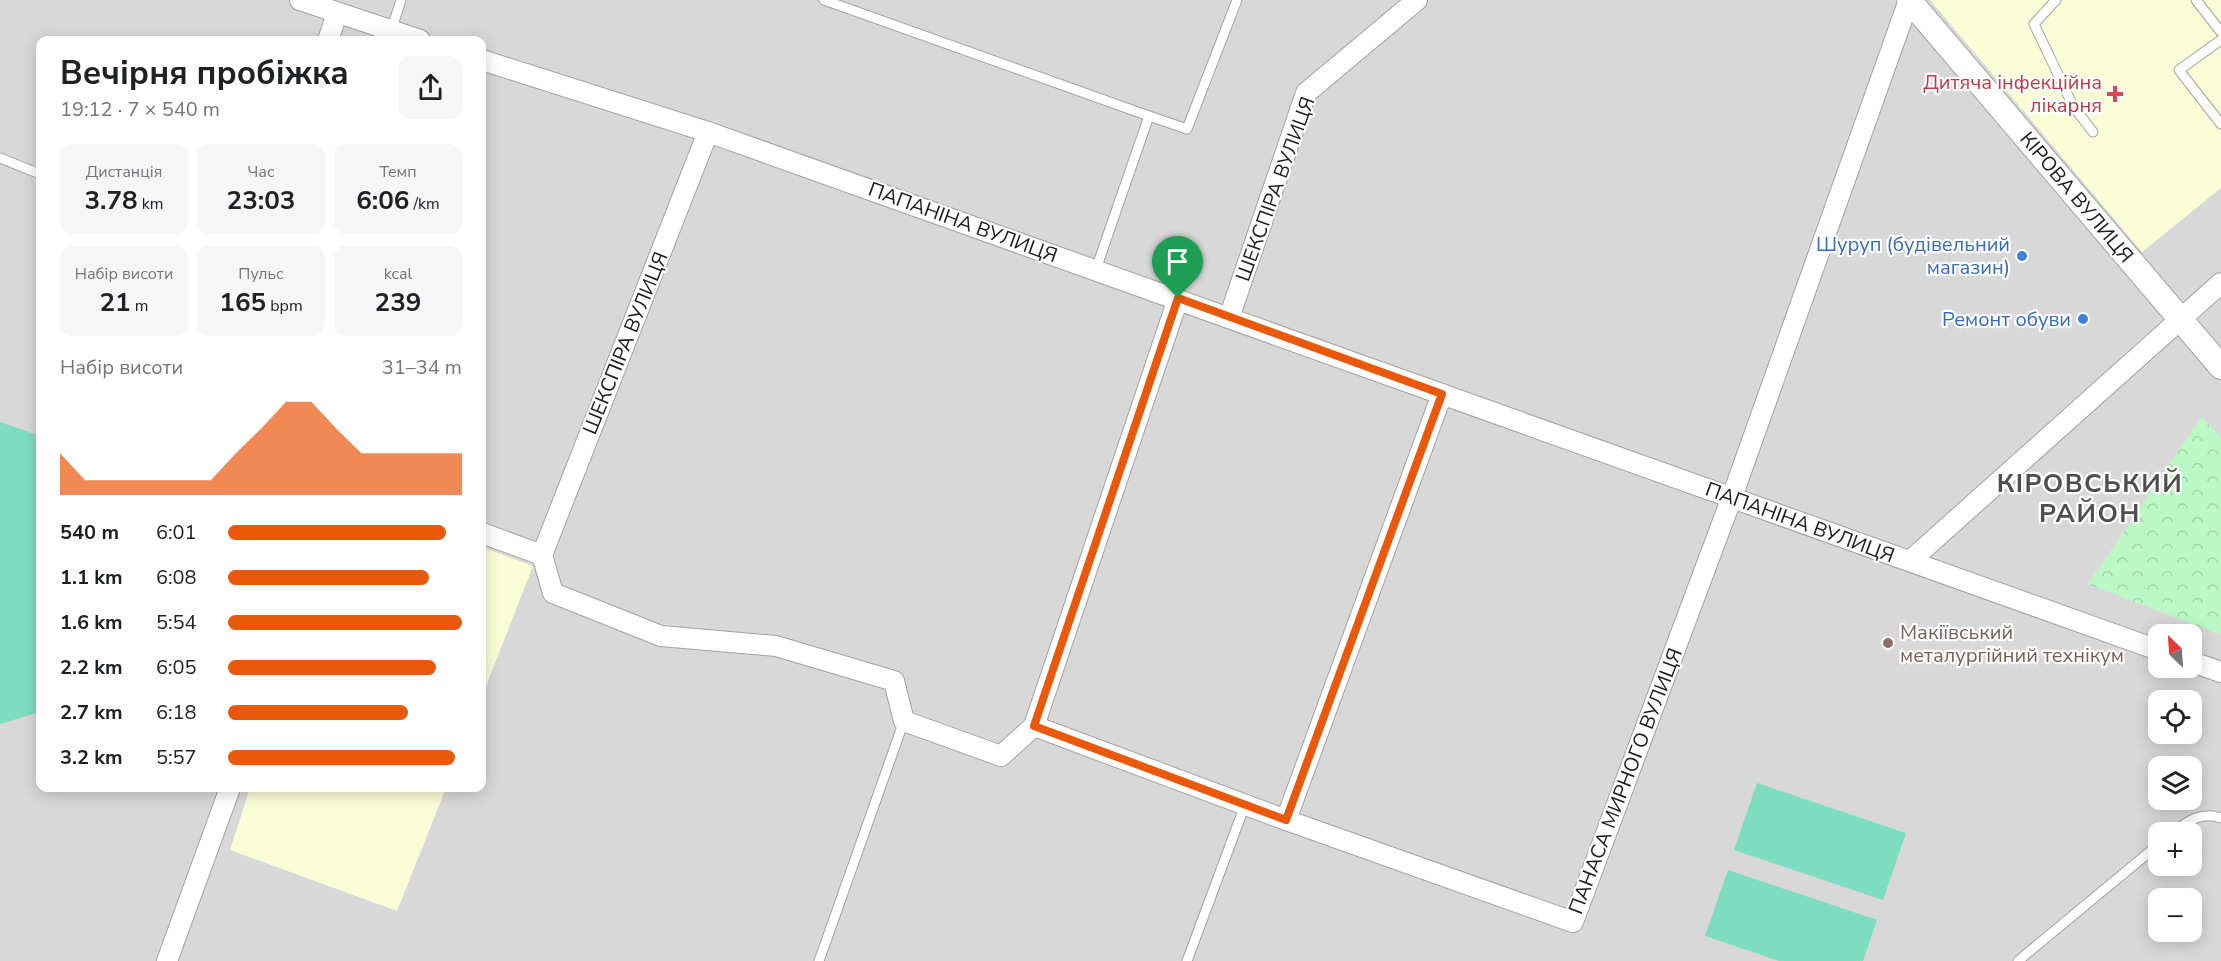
<!DOCTYPE html>
<html lang="uk">
<head>
<meta charset="utf-8">
<style>
	:root { --surface:#fff; --page:#f6f6f6; --text:#202124; --muted:#757577; --accent:#ea580c }
	body { margin:0; font-family:"Nunito Sans",sans-serif; background:var(--page); color:var(--text); height:100vh; display:flex; flex-direction:column; font-size:22px; white-space:nowrap }
	* { box-sizing:border-box; margin:0 }
	p { font-size:20px; color:var(--muted) }
	.icon { flex:none; width:33px; height:33px; fill:none; stroke:currentColor; stroke-width:2; stroke-linecap:round; stroke-linejoin:round }
	.map { position:relative; flex:1; overflow:hidden }
	.panel { position:absolute; left:36px; top:36px; width:450px; height:756px; display:flex; flex-direction:column; background:var(--surface); border-radius:12px; box-shadow:0 3px 15px #0003 }
	.panel>* { flex:none }
	.needle { width:39px; rotate:335deg }
	.tools { position:absolute; left:2148px; top:624px; display:grid; gap:12px }
	.tools a { display:grid; place-items:center; width:54px; height:54px; border-radius:12px; background:var(--surface); box-shadow:0 3px 15px #0003; font-size:30px }
	.pin { position:absolute; display:grid; place-items:center; width:51px; height:51px; color:#fff; margin:-62px -26px; border-radius:50% 50% 50% 0; rotate:-45deg; box-shadow:0 0 6px #0007 }
	.pin .icon { rotate:45deg }
	.round { display:grid; place-items:center; flex:none; width:63px; height:63px; border-radius:12px; background:var(--page) }
	.headline { display:flex; align-items:center; justify-content:space-between; height:102px; padding:0 24px }
	h1 { font-size:33px; font-weight:700; line-height:45px }
	.metrics { display:grid; grid-template-columns:repeat(3,1fr); gap:9px; height:102px; padding:6px 24px }
	.metrics div { display:grid; align-content:center; border-radius:12px; background:var(--page); text-align:center }
	.metrics b { font-size:26px; font-weight:700 }
	.metrics small { font-size:16px; font-weight:400 }
	.metrics p { font-size:16px }
	.chart { height:168px; padding:12px 24px }
	.chart p { display:flex; justify-content:space-between }
	.chart svg { width:100%; height:108px; margin-top:6px; fill:var(--accent); opacity:.7 }
	ul { padding:0 24px; list-style:none; font-size:20px }
	li { display:grid; grid-template-columns:96px 72px 1fr; align-items:center; height:45px }
	li i { height:15px; border-radius:8px; background:var(--accent) }
	.map>svg:first-child { display:block }
	.residential { fill:#d9d8d8; fill-rule:evenodd }
	.education { fill:#fafed7 }
	.park { fill:url(#park-crowns) }
	.pitch { fill:#7edcc1 }
	.lines { fill:none; stroke-linecap:round; stroke-linejoin:round }
	.service-casing { stroke:#a2a2a2; stroke-width:11 }
	.minor-casing { stroke:#a2a2a2; stroke-width:22 }
	.tertiary-casing { stroke:#a2a2a2; stroke-width:26 }
	.service { stroke:#fff; stroke-width:9 }
	.minor { stroke:#fff; stroke-width:20 }
	.tertiary { stroke:#fff; stroke-width:24 }
	.route-casing { stroke:#fff; stroke-width:12 }
	.route { stroke:#ea580c; stroke-width:8 }
	.health-dot { fill:#e0444e; stroke:#fff; stroke-width:2 }
	.shop-dot { fill:#3f7fe0; stroke:#fff; stroke-width:2 }
	.education-dot { fill:#8d6e63; stroke:#fff; stroke-width:2 }
	.labels { text-anchor:middle; stroke-width:4.5; stroke-linejoin:round; paint-order:stroke }
	.health-label { font-size:20px; fill:#be3a42; stroke:#fff; text-anchor:end }
	.street-label { font-size:20px; fill:#1b1b1b; stroke:#fff }
	.shop-label { font-size:20px; fill:#366cbe; stroke:#fff; text-anchor:end }
	.education-label { font-size:20px; fill:#785e54; stroke:#fff; text-anchor:start }
	.district-label { font-size:26px; font-weight:bold; letter-spacing:1.5px; fill:#4e4e4e; stroke:#fff }
</style>
</head>
<body>
<div class="map">
<svg width="2221" height="961" viewBox="0 0 2221 961">
	<defs>
		<pattern id="park-crowns" width="20" height="18" patternUnits="userSpaceOnUse" patternTransform="scale(1.5)"><rect width="20" height="18" fill="#bbf8c6"/><path d="M2 6a3 3 0 1 1 6 0M12 15a3 3 0 1 1 6 0" fill="none" stroke="#a0d4aa"/></pattern>
	</defs>
	<rect width="100%" height="100%" fill="#ece9e0"/>
	<path class="residential" d="M0,0H2221V961H0ZM40,40H482V788H40ZM2158,634H2192V668H2158ZM2158,700H2192V734H2158ZM2158,766H2192V800H2158ZM2158,832H2192V866H2158ZM2158,898H2192V932H2158Z"/>
	<g class="education">
		<path d="M1930,0H2221V188L2142,252Z"/>
		<path d="M482,547L533,566L482,696Z"/>
		<path d="M250,788H446L397,911L230,850Z"/>
	</g>
	<path class="park" d="M2202,417L2221,438V635L2088,584Z"/>
	<g class="pitch">
		<path d="M0,422L40,436V712L0,724Z"/>
		<path d="M1757,783L1906,833L1883,900L1734,850Z"/>
		<path d="M1728,870L1877,920L1863,961H1779L1705,936Z"/>
	</g>
	<g class="lines">
		<g class="service-casing">
			<g id="service">
				<path d="M824,0L1149,116L1096,269"/>
				<path d="M2056,0L2034,24L2073,106L2093,132"/>
				<path d="M2196,0L2221,32"/>
				<path d="M391,31L401,0"/>
				<path d="M2221,40L2179,70L2221,124"/>
				<path d="M1149,116L1187,129L1237,0"/>
				<path d="M0,158L40,174"/>
				<path d="M2173,832C2188,821 2202,811 2221,818"/>
				<path d="M819,961L904,721"/>
				<path d="M1187,961L1245,805"/>
				<path d="M2018,961L2158,845"/>
			</g>
		</g>
		<g class="minor-casing">
			<g id="minor">
				<path d="M300,0L420,40"/>
				<path d="M328,40L337,14"/>
				<path d="M482,60L708,132L2158,650"/>
				<path d="M1229,318L1306,93L1417,0"/>
				<path d="M482,533L542,555"/>
				<path d="M542,555L553,593L661,636L776,646L894,681L904,721L1001,756L1034,726L1178,299"/>
				<path d="M542,555L708,132"/>
				<path d="M1910,561L2221,283"/>
				<path d="M2192,662L2221,672"/>
				<path d="M1034,726L1286,820L1573,922L1732,497L1909,0"/>
				<path d="M1286,820L1442,394"/>
				<path d="M167,961L230,788"/>
			</g>
		</g>
		<g class="tertiary-casing">
			<path id="tertiary" d="M1909,0L2221,367"/>
		</g>
		<use href="#service" class="service"/>
		<use href="#minor" class="minor"/>
		<use href="#tertiary" class="tertiary"/>
	</g>
	<g class="lines">
		<g class="route-casing">
			<path id="route" d="M1178,298L1442,394L1286,820L1034,726Z"/>
		</g>
		<use href="#route" class="route"/>
	</g>
	<path class="health-dot" d="M2112 85h6v6h6v6h-6v6h-6v-6h-6v-6h6z"/>
	<g class="shop-dot">
		<circle cx="2022" cy="256" r="6"/>
		<circle cx="2083" cy="319" r="6"/>
	</g>
	<circle class="education-dot" cx="1888" cy="643" r="6"/>
	<g class="labels">
		<g class="health-label">
			<text x="2102" y="89">Дитяча інфекційна<tspan x="2102" dy="23">лікарня</tspan></text>
		</g>
		<g class="street-label">
			<text transform="translate(1275 189) rotate(-70)" y="7">ШЕКСПІРА ВУЛИЦЯ</text>
			<text transform="translate(2077 197) rotate(50)" y="7">КІРОВА ВУЛИЦЯ</text>
			<text transform="translate(963 222) rotate(20)" y="7">ПАПАНІНА ВУЛИЦЯ</text>
			<text transform="translate(625 343) rotate(-68)" y="7">ШЕКСПІРА ВУЛИЦЯ</text>
			<text transform="translate(1800 522) rotate(20)" y="7">ПАПАНІНА ВУЛИЦЯ</text>
			<text transform="translate(1625 781) rotate(-69)" y="7">ПАНАСА МИРНОГО ВУЛИЦЯ</text>
		</g>
		<g class="shop-label">
			<text x="2010" y="251">Шуруп (будівельний<tspan x="2010" dy="23">магазин)</tspan></text>
			<text x="2071" y="326">Ремонт обуви</text>
		</g>
		<g class="education-label">
			<text x="1900" y="639">Макіївський<tspan x="1900" dy="23">металургійний технікум</tspan></text>
		</g>
		<g class="district-label">
			<text x="2090" y="492">КІРОВСЬКИЙ<tspan x="2090" dy="30">РАЙОН</tspan></text>
		</g>
	</g>
</svg>
<div class="tools">
<a><svg class="needle" viewBox="-14 -14 28 28"><path d="M0-13l5 13h-10z" fill="#e53935"/><path d="M0 13l5-13h-10z" fill="#757577"/></svg></a>
<a><svg class="icon" aria-label="locate" viewBox="0 0 24 24"><circle cx="12" cy="12" r="6"/><path d="M12 2v4M12 18v4M2 12h4M18 12h4"/></svg></a>
<a><svg class="icon" aria-label="layers" viewBox="0 0 24 24"><path d="M12 4l9 5-9 5-9-5zM3 14l9 5 9-5"/></svg></a>
<a>+</a>
<a>−</a>
</div>
<div class="pin" style="left:1178px;top:298px;background:#1e9e55"><svg class="icon" aria-label="arrive" viewBox="0 0 24 24"><path d="M6 21V4h12l-3 4 3 4H6"/></svg></div>
<section class="panel">
<div class="headline"><div><h1>Вечірня пробіжка</h1><p>19:12 · 7 × 540 m</p></div><a class="round"><svg class="icon" aria-label="share" viewBox="0 0 24 24"><path d="M12 15V3M7 8l5-5 5 5M5 13v7h14v-7"/></svg></a></div>
<div class="metrics">
<div><p>Дистанція</p><b>3.78<small> km</small></b></div>
<div><p>Час</p><b>23:03</b></div>
<div><p>Темп</p><b>6:06<small> /km</small></b></div>
</div>
<div class="metrics">
<div><p>Набір висоти</p><b>21<small> m</small></b></div>
<div><p>Пульс</p><b>165<small> bpm</small></b></div>
<div><p>kcal</p><b>239</b></div>
</div>
<div class="chart"><p><span>Набір висоти</span>31–34 m</p>
<svg viewBox="0 0 160 44" preserveAspectRatio="none"><path d="M0 44V27L10 38L20 38L30 38L40 38L50 38L60 38L70 27L80 17L90 6L100 6L110 17L120 27L130 27L140 27L150 27L160 27V44z"/></svg>
</div>
<ul>
<li><b>540 m</b>6:01<i style="width:93%"></i></li>
<li><b>1.1 km</b>6:08<i style="width:86%"></i></li>
<li><b>1.6 km</b>5:54<i style="width:100%"></i></li>
<li><b>2.2 km</b>6:05<i style="width:89%"></i></li>
<li><b>2.7 km</b>6:18<i style="width:77%"></i></li>
<li><b>3.2 km</b>5:57<i style="width:97%"></i></li>
</ul>
</section>
</div>
</body>
</html>
